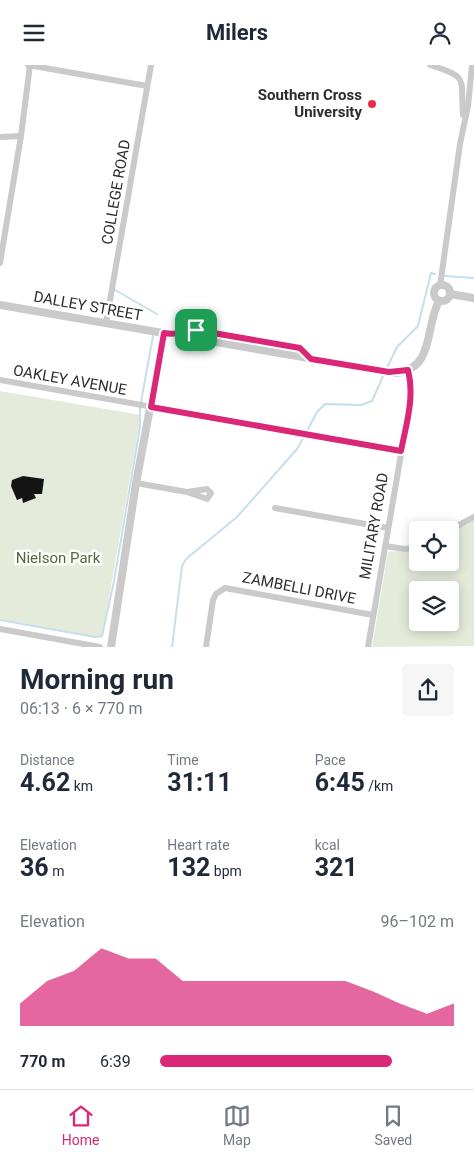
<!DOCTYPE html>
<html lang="en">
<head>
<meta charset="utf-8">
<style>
	:root { --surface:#fff; --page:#f6f6f7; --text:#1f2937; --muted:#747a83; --line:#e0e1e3; --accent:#db2777 }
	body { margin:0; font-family:Roboto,sans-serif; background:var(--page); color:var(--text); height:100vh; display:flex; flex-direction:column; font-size:19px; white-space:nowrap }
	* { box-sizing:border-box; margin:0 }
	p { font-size:16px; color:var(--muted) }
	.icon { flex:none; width:28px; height:28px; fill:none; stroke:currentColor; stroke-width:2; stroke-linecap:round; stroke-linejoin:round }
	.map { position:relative; height:582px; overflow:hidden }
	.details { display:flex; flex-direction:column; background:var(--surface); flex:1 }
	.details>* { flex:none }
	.controls { position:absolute; left:409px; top:456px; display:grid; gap:10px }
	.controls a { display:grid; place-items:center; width:50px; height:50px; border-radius:5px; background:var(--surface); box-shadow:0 2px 12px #0003; font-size:25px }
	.pin { position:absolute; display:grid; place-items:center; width:42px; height:42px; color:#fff; margin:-21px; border-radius:10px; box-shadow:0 2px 8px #0006 }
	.round { display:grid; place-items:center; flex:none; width:52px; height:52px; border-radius:5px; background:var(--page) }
	.headline { display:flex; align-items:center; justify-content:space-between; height:85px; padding:0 20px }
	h1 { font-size:28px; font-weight:700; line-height:38px }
	.figures { display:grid; grid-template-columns:repeat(3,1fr); gap:8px; height:85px; padding:5px 20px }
	.figures div { display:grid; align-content:center }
	.figures b { font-size:25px; font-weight:700 }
	.figures small { font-size:14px; font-weight:400 }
	.figures p { font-size:14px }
	.chart { height:140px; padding:10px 20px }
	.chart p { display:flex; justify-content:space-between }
	.chart svg { width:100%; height:90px; margin-top:5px; fill:var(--accent); opacity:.7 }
	ul { padding:0 20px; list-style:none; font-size:16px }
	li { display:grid; grid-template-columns:80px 60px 1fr; align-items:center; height:38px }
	li i { height:12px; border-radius:6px; background:var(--accent) }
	header { display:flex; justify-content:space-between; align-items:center; height:65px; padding:0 20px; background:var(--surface); font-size:22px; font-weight:700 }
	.dock { display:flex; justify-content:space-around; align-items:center; height:70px; border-top:1px solid var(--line); background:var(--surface); font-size:14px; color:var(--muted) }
	.dock a { display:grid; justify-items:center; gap:2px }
	.dock .current { color:var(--accent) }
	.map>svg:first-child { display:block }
	.green { fill:#e4ebda; fill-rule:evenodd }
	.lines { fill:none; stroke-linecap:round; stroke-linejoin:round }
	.stream { stroke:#c6dfeb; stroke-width:2 }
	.building { fill:#141414 }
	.service { stroke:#cacaca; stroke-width:3 }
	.minor { stroke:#cacaca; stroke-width:6 }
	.tertiary { stroke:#cacaca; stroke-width:8 }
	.route-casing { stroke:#fff; stroke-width:10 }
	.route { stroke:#db2777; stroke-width:6 }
	.poi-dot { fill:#e52e49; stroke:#fff; stroke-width:2 }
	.labels { text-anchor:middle; stroke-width:5; stroke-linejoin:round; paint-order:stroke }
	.poi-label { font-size:15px; font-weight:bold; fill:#2d2d2d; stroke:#fff; text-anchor:end }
	.street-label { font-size:15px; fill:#2d2d2d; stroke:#fff }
	.park-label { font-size:15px; fill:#53683b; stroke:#fff }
</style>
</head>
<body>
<header><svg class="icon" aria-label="menu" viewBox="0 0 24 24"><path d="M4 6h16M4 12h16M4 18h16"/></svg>Milers<svg class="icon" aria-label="person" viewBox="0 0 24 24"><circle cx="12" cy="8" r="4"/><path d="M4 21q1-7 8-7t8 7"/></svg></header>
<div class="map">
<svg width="474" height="582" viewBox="0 0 474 582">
	<rect width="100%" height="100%" fill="#fff"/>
	<g class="green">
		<path d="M0,326L141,350L102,573L0,554Z"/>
		<path d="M474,456V581L372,582L388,487L417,484L418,498H450V468ZM418,525H450V558H418Z"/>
	</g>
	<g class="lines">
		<g class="stream">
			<path d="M445,211L474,213"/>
			<path d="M115,225L157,249"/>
			<path d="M386,305L397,282L418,261L431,208L435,209"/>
			<path d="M141,337L153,271"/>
			<path d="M308,364L317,347L325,339L361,340L372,336L384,309"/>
			<path d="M0,555L95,572L102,571L114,516L140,362V342"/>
			<path d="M172,582L182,501L186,494L237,452L297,384L303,373"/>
		</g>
	</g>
	<path class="building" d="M23,411L44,414L42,429H34L36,433L23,438L22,433L17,435L11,421L12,415Z"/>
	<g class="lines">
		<path class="service" d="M179,269L196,265L300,283L310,292"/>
		<g class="minor">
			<path d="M28,0L147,21"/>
			<path d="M430,0C470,13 460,12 463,50"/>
			<path d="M0,72L21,71"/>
			<path d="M0,198L21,71L30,0"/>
			<path d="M440,221L460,79L468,41L472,0"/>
			<path d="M106,258L151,0"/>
			<path d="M0,315L401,386"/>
			<path d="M136,418L187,427L207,434L211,428L207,424L187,427"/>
			<path d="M275,443L388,463"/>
			<path d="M450,465L474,452"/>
			<path d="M385,481L405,484L418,482"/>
			<path d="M0,564L100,582"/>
			<path d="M206,582L213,535L216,529L225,523L373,550"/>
			<path d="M368,582L411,331V317L408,305"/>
		</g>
		<g class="tertiary">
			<circle cx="442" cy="228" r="8"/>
			<path d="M450,229L474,233"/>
			<path d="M0,240L396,308C435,304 425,261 439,236"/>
			<path d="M111,582L136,418L164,268"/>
		</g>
	</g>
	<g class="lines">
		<g class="route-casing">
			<path id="route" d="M196,265L300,283L311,294L389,307L408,305C415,332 406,360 401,386L151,342L164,268C181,271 182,265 196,265Z"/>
		</g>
		<use href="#route" class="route"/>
	</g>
	<circle class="poi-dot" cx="372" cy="39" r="5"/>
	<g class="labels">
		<g class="poi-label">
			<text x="362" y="35">Southern Cross<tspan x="362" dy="17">University</tspan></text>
		</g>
		<g class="street-label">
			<text transform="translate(116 127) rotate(-80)" y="5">COLLEGE ROAD</text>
			<text transform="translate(88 241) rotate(10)" y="5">DALLEY STREET</text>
			<text transform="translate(70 315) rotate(10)" y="5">OAKLEY AVENUE</text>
			<text transform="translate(374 461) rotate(-80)" y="5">MILITARY ROAD</text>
			<text transform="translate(299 523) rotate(11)" y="5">ZAMBELLI DRIVE</text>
		</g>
		<g class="park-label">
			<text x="58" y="498">Nielson Park</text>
		</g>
	</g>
</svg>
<div class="controls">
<a><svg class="icon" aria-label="locate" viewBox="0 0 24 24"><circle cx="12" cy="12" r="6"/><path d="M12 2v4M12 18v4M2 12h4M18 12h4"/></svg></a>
<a><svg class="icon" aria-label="layers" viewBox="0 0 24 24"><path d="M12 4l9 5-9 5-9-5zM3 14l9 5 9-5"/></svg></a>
</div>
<div class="pin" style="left:196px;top:265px;background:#1e9e55"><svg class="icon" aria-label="arrive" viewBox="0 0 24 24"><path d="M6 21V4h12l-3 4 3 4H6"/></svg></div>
</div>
<section class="details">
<div class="headline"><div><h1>Morning run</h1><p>06:13 · 6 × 770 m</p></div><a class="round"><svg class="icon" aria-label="share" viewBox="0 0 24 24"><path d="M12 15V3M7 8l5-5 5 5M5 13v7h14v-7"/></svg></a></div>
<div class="figures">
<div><p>Distance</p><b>4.62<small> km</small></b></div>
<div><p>Time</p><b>31:11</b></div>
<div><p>Pace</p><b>6:45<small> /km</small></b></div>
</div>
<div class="figures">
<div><p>Elevation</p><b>36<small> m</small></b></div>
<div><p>Heart rate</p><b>132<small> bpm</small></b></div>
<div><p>kcal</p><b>321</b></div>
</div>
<div class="chart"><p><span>Elevation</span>96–102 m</p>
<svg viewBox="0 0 160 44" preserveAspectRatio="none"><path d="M0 44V33L10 22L20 17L30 6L40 11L50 11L60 22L70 22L80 22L90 22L100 22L110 22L120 22L130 27L140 33L150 38L160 33V44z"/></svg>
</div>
<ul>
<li><b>770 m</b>6:39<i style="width:79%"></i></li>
</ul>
</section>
<nav class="dock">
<a class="current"><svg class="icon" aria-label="home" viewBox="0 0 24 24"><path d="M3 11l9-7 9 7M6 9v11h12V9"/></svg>Home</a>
<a><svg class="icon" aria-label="map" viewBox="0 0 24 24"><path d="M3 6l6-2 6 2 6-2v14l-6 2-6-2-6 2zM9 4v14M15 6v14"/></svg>Map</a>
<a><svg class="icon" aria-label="saved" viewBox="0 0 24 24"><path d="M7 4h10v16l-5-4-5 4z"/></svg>Saved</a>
</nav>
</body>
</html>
